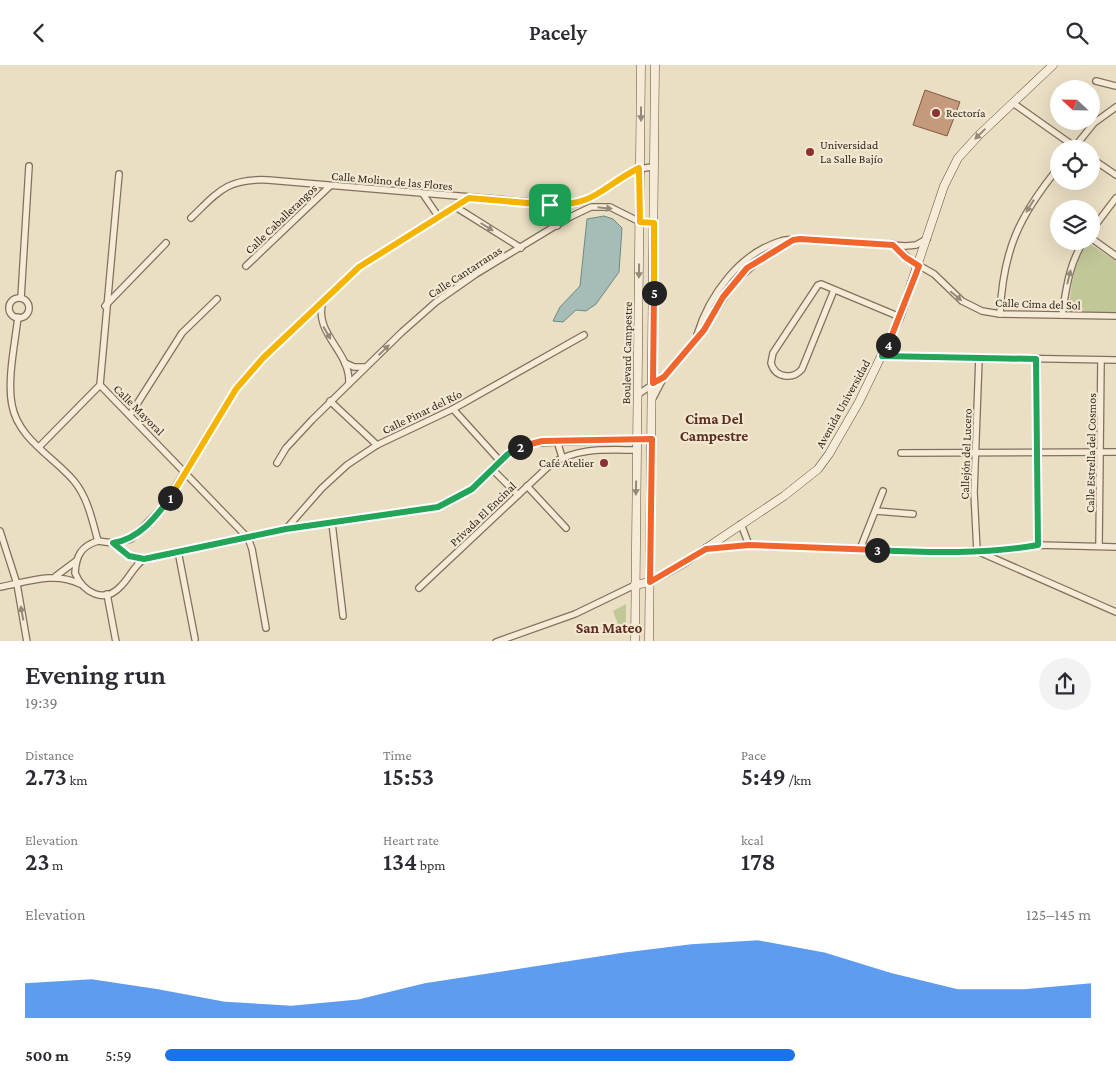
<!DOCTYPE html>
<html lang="en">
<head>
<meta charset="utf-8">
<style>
	:root { --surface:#fff; --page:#f2f2f3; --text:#2b2b33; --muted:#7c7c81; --accent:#1a73e8 }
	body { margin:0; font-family:"Crimson Pro",serif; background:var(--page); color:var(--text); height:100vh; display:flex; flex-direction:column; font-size:19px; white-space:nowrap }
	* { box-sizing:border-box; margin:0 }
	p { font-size:16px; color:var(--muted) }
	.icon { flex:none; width:28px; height:28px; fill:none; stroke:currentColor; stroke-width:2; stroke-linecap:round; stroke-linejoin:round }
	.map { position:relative; height:576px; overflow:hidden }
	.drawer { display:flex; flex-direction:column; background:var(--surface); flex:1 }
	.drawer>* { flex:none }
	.needle { width:32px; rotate:292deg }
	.buttons { position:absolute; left:1050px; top:15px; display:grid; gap:10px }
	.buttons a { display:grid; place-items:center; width:50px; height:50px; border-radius:50%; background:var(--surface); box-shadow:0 5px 20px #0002; font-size:25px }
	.pin { position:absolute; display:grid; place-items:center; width:42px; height:42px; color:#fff; margin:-21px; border-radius:10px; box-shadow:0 2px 8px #0006 }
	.km { position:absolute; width:25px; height:25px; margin:-12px; border-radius:50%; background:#222; color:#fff; font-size:14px; line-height:25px; text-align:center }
	.round { display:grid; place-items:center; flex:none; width:52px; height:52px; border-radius:26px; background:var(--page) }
	.head { display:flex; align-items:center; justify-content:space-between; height:85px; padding:0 25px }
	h1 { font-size:28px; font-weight:600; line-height:38px }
	.figures { display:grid; grid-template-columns:repeat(3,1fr); gap:8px; height:85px; padding:5px 25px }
	.figures div { display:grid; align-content:center }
	.figures b { font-size:25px; font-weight:600 }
	.figures small { font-size:14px; font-weight:400 }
	.figures p { font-size:14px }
	.chart { height:140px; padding:10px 25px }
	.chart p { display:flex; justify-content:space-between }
	.chart svg { width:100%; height:90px; margin-top:5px; fill:var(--accent); opacity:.7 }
	ul { padding:0 25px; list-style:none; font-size:16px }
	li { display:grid; grid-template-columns:80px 60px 1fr; align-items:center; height:38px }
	li i { height:12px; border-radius:6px; background:var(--accent) }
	header { display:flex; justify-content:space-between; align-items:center; height:65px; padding:0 25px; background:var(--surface); font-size:22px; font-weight:600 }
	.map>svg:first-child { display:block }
	.green { fill:#c2c798 }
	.water { fill:#a5bdb6; stroke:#6d8a82 }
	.building { fill:#c5997c; stroke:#805a43 }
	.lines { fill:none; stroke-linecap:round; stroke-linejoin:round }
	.street-casing { stroke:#83705c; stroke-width:8 }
	.secondary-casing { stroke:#64513f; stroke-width:9 }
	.street { stroke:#f5ebd6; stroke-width:5.5 }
	.secondary { stroke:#f5ebd6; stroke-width:8 }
	.oneway { fill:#948a7a }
	.split-1-casing { stroke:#fff; stroke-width:10 }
	.split-2-casing { stroke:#fff; stroke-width:10 }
	.split-3-casing { stroke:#fff; stroke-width:10 }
	.split-4-casing { stroke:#fff; stroke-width:10 }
	.split-5-casing { stroke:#fff; stroke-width:10 }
	.split-6-casing { stroke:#fff; stroke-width:10 }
	.split-1 { stroke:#f5b400; stroke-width:6 }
	.split-2 { stroke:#22a559; stroke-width:6 }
	.split-3 { stroke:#f0652b; stroke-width:6 }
	.split-4 { stroke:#22a559; stroke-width:6 }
	.split-5 { stroke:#f0652b; stroke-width:6 }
	.split-6 { stroke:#f5b400; stroke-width:6 }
	.poi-dot { fill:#8c3133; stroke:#f2e8d2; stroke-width:2 }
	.labels { text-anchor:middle; stroke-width:4.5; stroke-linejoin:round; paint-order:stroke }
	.poi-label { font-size:12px; fill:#34281e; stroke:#f2e8d2; text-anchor:start }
	.street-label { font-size:12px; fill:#34281e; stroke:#f2e8d2 }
	.quarter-label { font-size:15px; font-weight:bold; fill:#5d2d21; stroke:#f2e8d2 }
</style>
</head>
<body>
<header><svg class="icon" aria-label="back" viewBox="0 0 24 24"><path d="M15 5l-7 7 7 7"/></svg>Pacely<svg class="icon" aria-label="search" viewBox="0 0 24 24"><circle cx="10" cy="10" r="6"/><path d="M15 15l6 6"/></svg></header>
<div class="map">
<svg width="1116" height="577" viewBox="0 0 1116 577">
	<rect width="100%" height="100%" fill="#eadec3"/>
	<g class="green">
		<path d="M1087,177L1116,196V248H1069C1070,221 1074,200 1087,177Z"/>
		<path d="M626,539V569L622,570L613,546Z"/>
	</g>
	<path class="water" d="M604,151L613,154L622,163L619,207L596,239L586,246L576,245L563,257L553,256L560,242L580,221L587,154Z"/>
	<path class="building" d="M925,25L960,37L947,71L913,60Z"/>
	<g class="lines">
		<g class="street-casing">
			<g id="street">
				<path d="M1096,16L1116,21"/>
				<path d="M1013,38L1078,84"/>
				<path d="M1073,84L1094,58L1116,42"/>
				<path d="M1091,93L1116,110"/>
				<path d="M119,109L100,320L248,473L252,484L266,563"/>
				<path d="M423,129L438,151"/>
				<path d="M550,140L557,161"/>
				<path d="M454,141L521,183"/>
				<path d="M191,153C218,127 227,113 268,115L565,140C603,138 617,103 654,102"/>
				<path d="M1091,166L1116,133"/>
				<path d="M1091,173L1116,191"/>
				<path d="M893,179L913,197L934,209L962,236L982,246L1000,249L1116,251"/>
				<path d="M246,201L330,121"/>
				<path d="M834,225L802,304C793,315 775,313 771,298L773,288L818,220L821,219L900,252"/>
				<path d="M21,233L29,101"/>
				<circle cx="19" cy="243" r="10"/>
				<path d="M323,236C313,269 350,285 349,318"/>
				<path d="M105,241L166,178"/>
				<path d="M1000,249C1003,185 1019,151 1059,102"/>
				<path d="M1062,250C1066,225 1069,198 1084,176"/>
				<path d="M18,252C15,278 7,315 12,340C18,374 54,392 74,416C88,433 92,455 98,476"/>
				<path d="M697,270C709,230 740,188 781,176C787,174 794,175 800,174L906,181L916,180L927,174"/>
				<path d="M882,291L1116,295"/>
				<path d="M979,293L974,427L977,486L1116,547"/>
				<path d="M1036,294L1038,480"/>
				<path d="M345,298L354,302H364"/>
				<path d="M637,330L664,312"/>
				<path d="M653,333L664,312L704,265L734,217L763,192L793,175"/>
				<path d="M330,336L377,380"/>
				<path d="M453,344L500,396"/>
				<path d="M130,350L182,268L217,234"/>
				<path d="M557,376L562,392"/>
				<path d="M39,382L100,320"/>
				<path d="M901,388L1116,387"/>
				<path d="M277,398L286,383L312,355L402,267L436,237L476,209L570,152L591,142H610L640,157L654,158"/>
				<path d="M492,404L518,430"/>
				<path d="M527,421L566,463"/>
				<path d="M876,446L913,449"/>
				<path d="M332,458L343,551"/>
				<path d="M741,459L749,480"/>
				<path d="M286,464L322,423L347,400L377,380L453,344L584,270"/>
				<path d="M0,466L17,519L27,577"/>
				<path d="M98,476L113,478L129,491L144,494C133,502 130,512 121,521C104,540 83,527 75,508C76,491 81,481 98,476Z"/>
				<path d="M113,478L131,474L163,442L236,323L263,293L359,202L469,133"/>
				<path d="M1099,481L1101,295"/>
				<path d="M706,483L749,480L925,487L1009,485L1038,480L1116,482"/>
				<path d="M860,484L883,426"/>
				<path d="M178,486L195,574"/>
				<path d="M144,494L286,464L437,442L472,424L507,389L532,378L652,374"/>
				<path d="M56,511L76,496"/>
				<path d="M0,522C27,517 55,506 80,519"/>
				<path d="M419,523L551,399C579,382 606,385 637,385"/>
				<path d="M107,529L116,577"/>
				<path d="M496,577L575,549L635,520"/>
			</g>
		</g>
		<g class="secondary-casing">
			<g id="secondary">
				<path d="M635,520L650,517L684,498L784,431L818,404L829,389L859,337L900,252L944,121L958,93L979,70L1053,0"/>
				<path d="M635,577L641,0"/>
				<path d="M649,577L655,0"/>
			</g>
		</g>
		<use href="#street" class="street"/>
		<use href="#secondary" class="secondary"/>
	</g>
	<defs><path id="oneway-solid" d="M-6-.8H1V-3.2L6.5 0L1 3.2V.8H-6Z" transform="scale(1.25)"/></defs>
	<g class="oneway">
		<use href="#oneway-solid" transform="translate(641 49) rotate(90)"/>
		<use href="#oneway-solid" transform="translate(980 69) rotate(136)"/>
		<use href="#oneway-solid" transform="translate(1030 141) rotate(122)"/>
		<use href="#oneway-solid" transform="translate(605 143) rotate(6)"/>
		<use href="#oneway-solid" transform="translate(487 162) rotate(32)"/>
		<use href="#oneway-solid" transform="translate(639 206) rotate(91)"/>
		<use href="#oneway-solid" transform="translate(1069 212) rotate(-76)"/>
		<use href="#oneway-solid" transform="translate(956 231) rotate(40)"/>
		<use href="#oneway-solid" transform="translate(327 268) rotate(60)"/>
		<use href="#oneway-solid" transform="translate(384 285) rotate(-44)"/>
		<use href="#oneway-solid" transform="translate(636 423) rotate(91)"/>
		<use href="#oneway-solid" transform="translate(22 548) rotate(-100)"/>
	</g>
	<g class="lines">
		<g class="split-1-casing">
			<path id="split-1" d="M170,433L236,324L263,293L359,202L469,133L550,140"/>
		</g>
		<g class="split-2-casing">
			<path id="split-2" d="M170,433C155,453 139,474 113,478L129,491L144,494L286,464L438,442L472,424L508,389L520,382"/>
		</g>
		<g class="split-3-casing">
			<path id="split-3" d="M520,382L542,376L652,374L650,517L706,484L749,480L877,485"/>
		</g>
		<g class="split-4-casing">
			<path id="split-4" d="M877,485C931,488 985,489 1038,480L1036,294L882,291L888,280"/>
		</g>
		<g class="split-5-casing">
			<path id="split-5" d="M654,228L653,318L664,312L704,265L723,232L747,203L793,175L800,174L893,180L905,192L919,201L888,280"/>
		</g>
		<g class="split-6-casing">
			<path id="split-6" d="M550,140C597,140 601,122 639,103L640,157L654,158V228"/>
		</g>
		<use href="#split-1" class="split-1"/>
		<use href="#split-2" class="split-2"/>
		<use href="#split-3" class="split-3"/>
		<use href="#split-4" class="split-4"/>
		<use href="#split-5" class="split-5"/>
		<use href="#split-6" class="split-6"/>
	</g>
	<g class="poi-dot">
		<circle cx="936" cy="48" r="5"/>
		<circle cx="810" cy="87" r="5"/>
		<circle cx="604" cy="398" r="5"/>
	</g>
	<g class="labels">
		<g class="poi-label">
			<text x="946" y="52">Rectoría</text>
			<text x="820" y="84">Universidad<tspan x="820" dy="14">La Salle Bajío</tspan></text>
			<text x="594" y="402" text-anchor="end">Café Atelier</text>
		</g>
		<g class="street-label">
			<text transform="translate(392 116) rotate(5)" y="4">Calle Molino de las Flores</text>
			<text transform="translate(281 154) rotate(-44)" y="4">Calle Caballerangos</text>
			<text transform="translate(465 207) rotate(-33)" y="4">Calle Cantarranas</text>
			<text transform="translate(1038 239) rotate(2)" y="4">Calle Cima del Sol</text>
			<text transform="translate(627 288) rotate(-89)" y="4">Boulevard Campestre</text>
			<text transform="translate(843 339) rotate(-61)" y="4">Avenida Universidad</text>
			<text transform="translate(139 345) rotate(45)" y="4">Calle Mayoral</text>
			<text transform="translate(422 347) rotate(-26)" y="4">Calle Pinar del Río</text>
			<text transform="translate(1091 388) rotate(-89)" y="4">Calle Estrella del Cosmos</text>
			<text transform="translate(966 389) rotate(-88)" y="4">Callejón del Lucero</text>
			<text transform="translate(483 449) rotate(-44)" y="4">Privada El Encinal</text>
		</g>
		<g class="quarter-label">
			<text x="714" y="359">Cima Del<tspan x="714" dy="17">Campestre</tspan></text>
			<text x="609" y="568">San Mateo</text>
		</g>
	</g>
</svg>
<div class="buttons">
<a><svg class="needle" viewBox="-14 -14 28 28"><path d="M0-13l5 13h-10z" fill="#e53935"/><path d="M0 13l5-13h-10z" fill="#7c7c81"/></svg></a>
<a><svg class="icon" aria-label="locate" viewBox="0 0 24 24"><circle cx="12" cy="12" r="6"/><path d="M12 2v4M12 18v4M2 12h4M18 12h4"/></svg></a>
<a><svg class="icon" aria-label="layers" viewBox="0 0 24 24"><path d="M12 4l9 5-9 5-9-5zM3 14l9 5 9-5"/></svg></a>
</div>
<div class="pin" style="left:550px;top:140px;background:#1e9e55"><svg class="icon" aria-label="arrive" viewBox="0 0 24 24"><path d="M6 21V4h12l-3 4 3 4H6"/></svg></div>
<b class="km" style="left:170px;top:433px">1</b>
<b class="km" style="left:520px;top:382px">2</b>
<b class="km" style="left:877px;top:485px">3</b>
<b class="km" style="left:888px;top:280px">4</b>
<b class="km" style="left:654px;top:228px">5</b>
</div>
<section class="drawer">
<div class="head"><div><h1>Evening run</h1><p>19:39</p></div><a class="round"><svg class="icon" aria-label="share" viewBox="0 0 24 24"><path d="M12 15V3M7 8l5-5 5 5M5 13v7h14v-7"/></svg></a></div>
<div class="figures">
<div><p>Distance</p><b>2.73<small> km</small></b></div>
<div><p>Time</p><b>15:53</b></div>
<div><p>Pace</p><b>5:49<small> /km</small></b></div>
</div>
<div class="figures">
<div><p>Elevation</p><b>23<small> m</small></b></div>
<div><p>Heart rate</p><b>134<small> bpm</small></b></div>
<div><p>kcal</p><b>178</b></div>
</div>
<div class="chart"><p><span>Elevation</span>125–145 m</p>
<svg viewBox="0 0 160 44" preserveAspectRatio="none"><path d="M0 44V27L10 25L20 30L30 36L40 38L50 35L60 27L70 22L80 17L90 12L100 8L110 6L120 12L130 22L140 30L150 30L160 27V44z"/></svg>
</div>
<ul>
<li><b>500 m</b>5:59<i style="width:68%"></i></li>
</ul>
</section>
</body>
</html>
